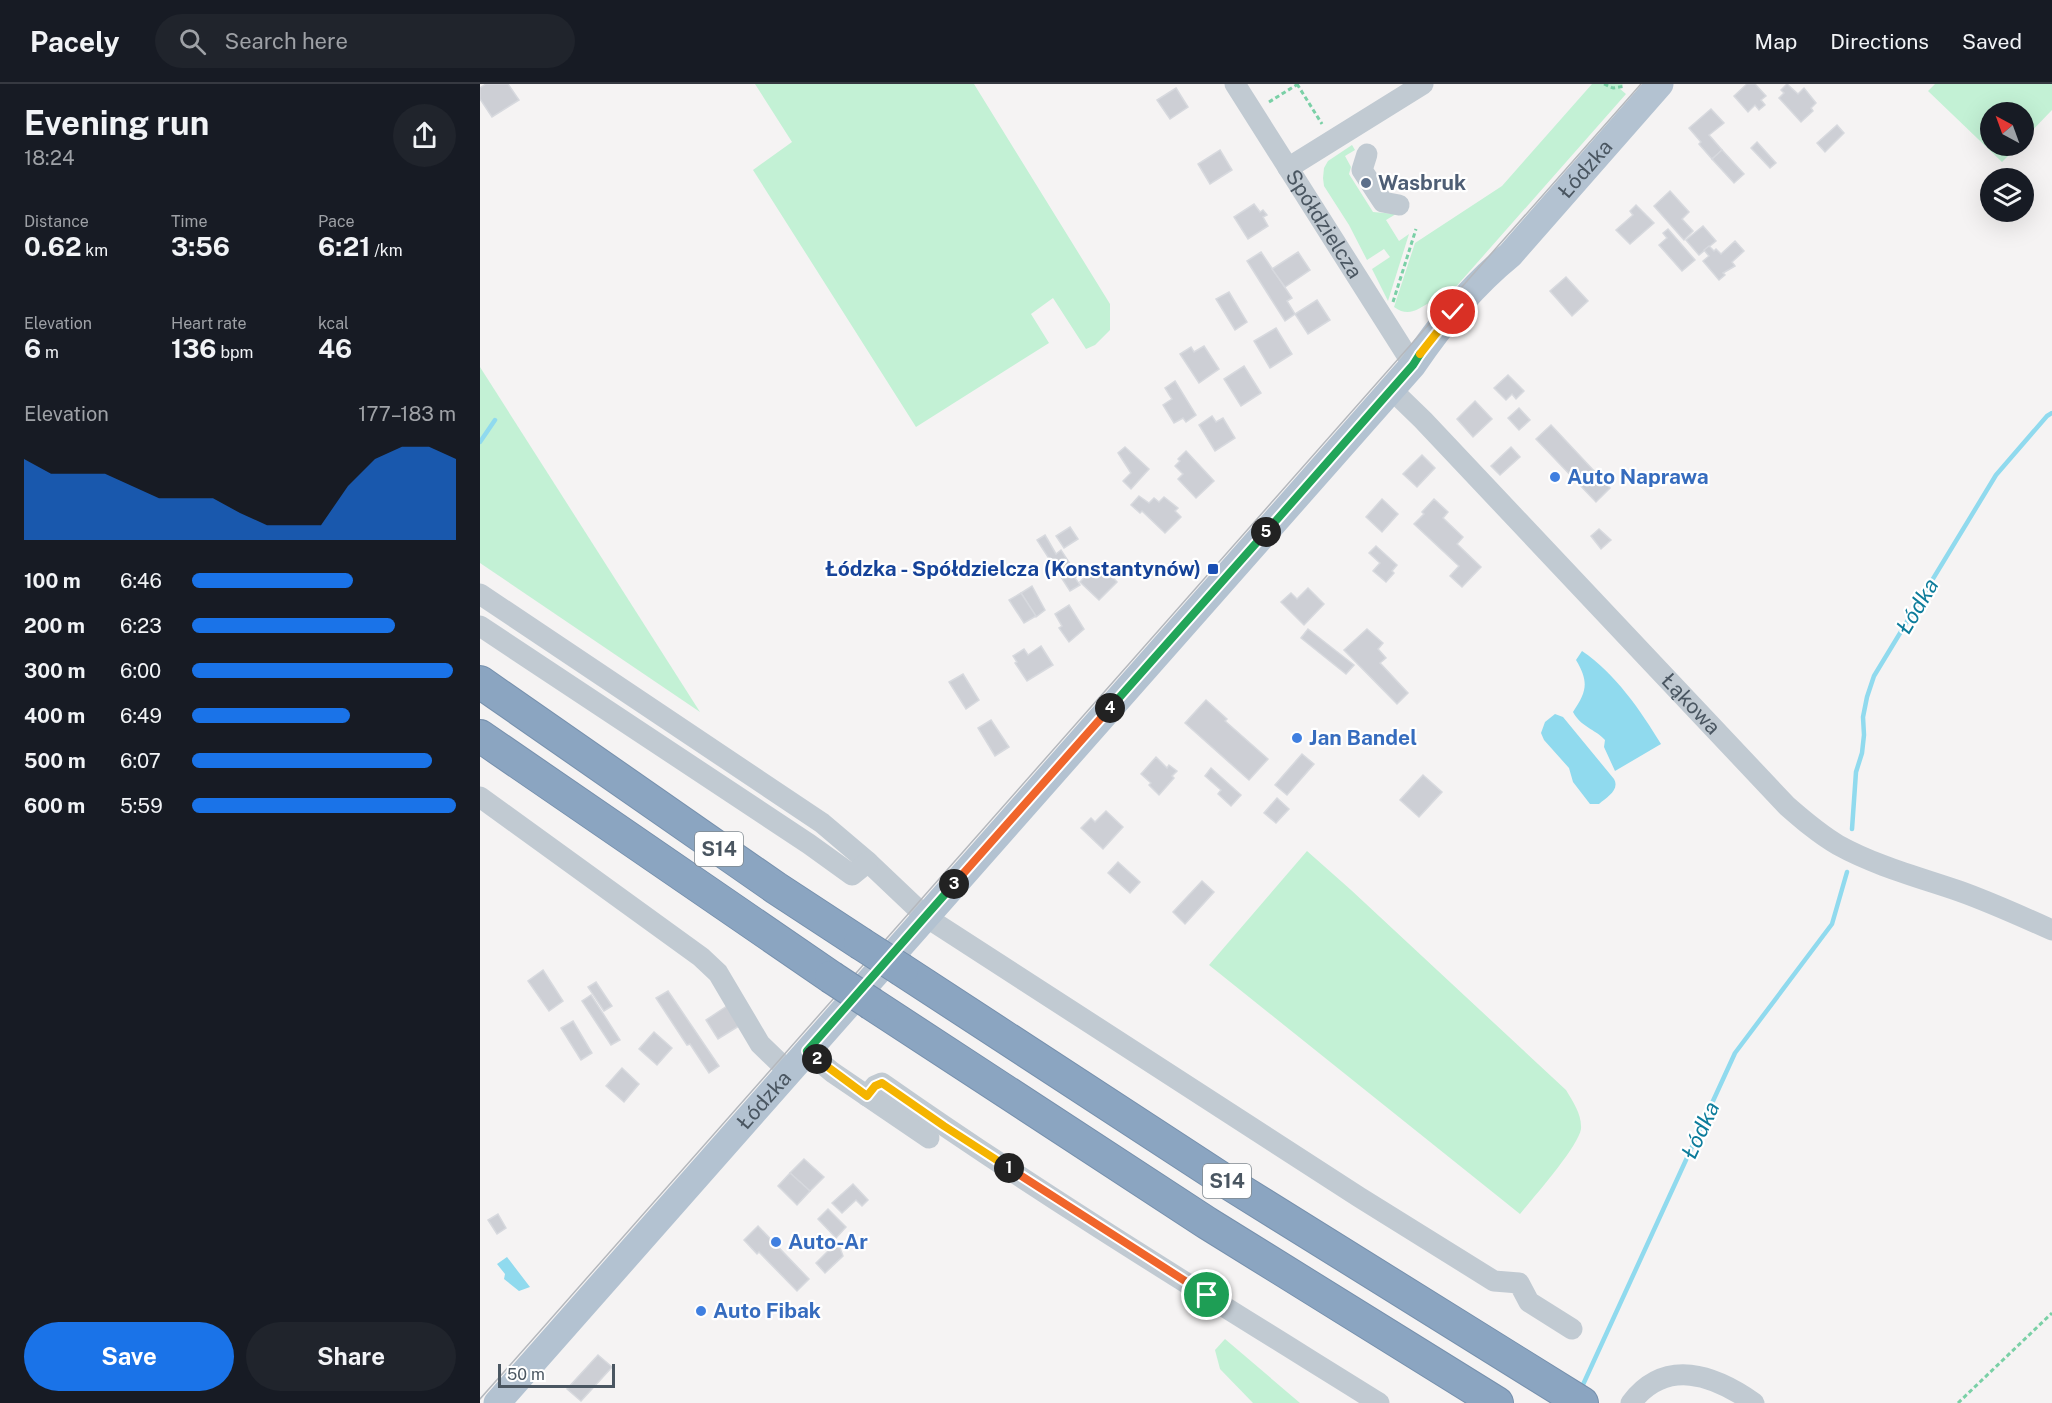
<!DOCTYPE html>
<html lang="en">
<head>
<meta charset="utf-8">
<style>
	:root { --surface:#171b24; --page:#20242c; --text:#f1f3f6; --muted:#9ea1a6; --line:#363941; --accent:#1a73e8 }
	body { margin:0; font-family:"Public Sans",sans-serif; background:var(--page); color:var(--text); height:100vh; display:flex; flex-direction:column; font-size:22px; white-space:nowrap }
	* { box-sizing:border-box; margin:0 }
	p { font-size:20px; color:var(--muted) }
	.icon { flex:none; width:33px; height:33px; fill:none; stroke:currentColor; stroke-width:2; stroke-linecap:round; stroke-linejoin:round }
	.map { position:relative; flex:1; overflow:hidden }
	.details { display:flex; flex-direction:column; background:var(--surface); width:480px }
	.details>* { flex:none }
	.needle { width:39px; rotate:319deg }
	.controls { position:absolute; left:1500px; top:18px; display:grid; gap:12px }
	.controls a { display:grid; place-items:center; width:54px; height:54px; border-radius:50%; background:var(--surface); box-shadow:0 6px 24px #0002; font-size:30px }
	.scale { position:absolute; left:18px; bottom:15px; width:117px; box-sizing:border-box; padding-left:6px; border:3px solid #4a5661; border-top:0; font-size:16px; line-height:21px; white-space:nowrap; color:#4a5661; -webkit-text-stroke:4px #fff; paint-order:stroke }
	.pin { position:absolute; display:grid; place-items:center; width:51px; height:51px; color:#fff; margin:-26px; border:3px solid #fff; border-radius:50%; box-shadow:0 2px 6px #0007 }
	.km { position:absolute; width:30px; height:30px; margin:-15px; border-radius:50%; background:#222; color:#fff; font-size:16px; line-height:30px; text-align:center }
	.round { display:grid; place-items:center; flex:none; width:63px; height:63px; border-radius:32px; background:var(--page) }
	.summary { display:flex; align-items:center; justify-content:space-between; height:102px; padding:0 24px }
	h1 { font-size:33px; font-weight:700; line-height:45px }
	.figures { display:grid; grid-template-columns:repeat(3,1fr); gap:9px; height:102px; padding:6px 24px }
	.figures div { display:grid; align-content:center }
	.figures b { font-size:26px; font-weight:700 }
	.figures small { font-size:16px; font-weight:400 }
	.figures p { font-size:16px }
	.chart { height:168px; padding:12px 24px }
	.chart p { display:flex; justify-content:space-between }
	.chart svg { width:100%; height:108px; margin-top:6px; fill:var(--accent); opacity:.7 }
	.cta { display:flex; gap:12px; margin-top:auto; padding:12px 24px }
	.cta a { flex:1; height:69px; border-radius:36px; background:var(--accent); color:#fff; font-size:24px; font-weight:700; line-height:69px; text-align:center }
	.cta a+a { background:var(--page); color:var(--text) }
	ul { padding:0 24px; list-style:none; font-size:20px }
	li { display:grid; grid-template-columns:96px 72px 1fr; align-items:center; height:45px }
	li i { height:15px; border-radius:8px; background:var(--accent) }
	header { display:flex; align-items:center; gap:36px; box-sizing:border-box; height:84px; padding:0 30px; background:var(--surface); border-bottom:2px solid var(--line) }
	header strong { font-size:28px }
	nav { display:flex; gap:33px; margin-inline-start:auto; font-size:21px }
	.search { width:420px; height:54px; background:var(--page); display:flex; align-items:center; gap:15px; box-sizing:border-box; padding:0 21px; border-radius:33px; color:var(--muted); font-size:22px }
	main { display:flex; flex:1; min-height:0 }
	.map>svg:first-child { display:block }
	.green { fill:#c3f1d5 }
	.water { fill:#90daee }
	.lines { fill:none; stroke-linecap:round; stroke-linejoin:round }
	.stream { stroke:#90daee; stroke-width:4.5 }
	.building { fill:#cdcfd5; stroke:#d7d9de; stroke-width:1.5 }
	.highway-casing { stroke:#7690ad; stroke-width:34 }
	.path { stroke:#7ad0a6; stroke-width:3; stroke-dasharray:4.5 3; stroke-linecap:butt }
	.minor { stroke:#c1cad2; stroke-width:21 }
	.major { stroke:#b3c2d1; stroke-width:27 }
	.highway { stroke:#8ba5c1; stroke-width:32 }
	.tram { stroke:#b5b8bd; stroke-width:1.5 }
	.highway-bridge-casing { stroke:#7690ad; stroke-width:34; stroke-linecap:butt }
	.highway-bridge { stroke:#8ba5c1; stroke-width:32 }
	.split-1-casing { stroke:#fff; stroke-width:12 }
	.split-2-casing { stroke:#fff; stroke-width:12 }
	.split-3-casing { stroke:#fff; stroke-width:12 }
	.split-4-casing { stroke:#fff; stroke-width:12 }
	.split-5-casing { stroke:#fff; stroke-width:12 }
	.split-6-casing { stroke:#fff; stroke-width:12 }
	.split-7-casing { stroke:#fff; stroke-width:12 }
	.split-1 { stroke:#f0652b; stroke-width:8 }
	.split-2 { stroke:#f5b400; stroke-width:8 }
	.split-3 { stroke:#22a559; stroke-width:8 }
	.split-4 { stroke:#f0652b; stroke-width:8 }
	.split-5 { stroke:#22a559; stroke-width:8 }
	.split-6 { stroke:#22a559; stroke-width:8 }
	.split-7 { stroke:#f5b400; stroke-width:8 }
	.service-dot { fill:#5c6f8a; stroke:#fff; stroke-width:2 }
	.shop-dot { fill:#3f7fe0; stroke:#fff; stroke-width:2 }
	.transit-dot { fill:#1a4fb4; stroke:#fff; stroke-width:2 }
	.labels { text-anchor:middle; stroke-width:4.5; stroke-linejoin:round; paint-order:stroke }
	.shield { fill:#fff; stroke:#808990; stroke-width:1.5 }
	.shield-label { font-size:20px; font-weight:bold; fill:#4a5661 }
	.street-label { font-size:21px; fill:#4a5661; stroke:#fff }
	.service-label { font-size:21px; font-weight:bold; fill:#4e5e75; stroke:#fff; text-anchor:start }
	.shop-label { font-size:21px; font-weight:bold; fill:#366cbe; stroke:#fff; text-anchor:start }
	.transit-label { font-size:21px; font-weight:bold; fill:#164399; stroke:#fff; text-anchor:end }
	.water-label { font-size:22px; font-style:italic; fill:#0c7c9b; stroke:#fff }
</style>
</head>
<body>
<header>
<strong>Pacely</strong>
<div class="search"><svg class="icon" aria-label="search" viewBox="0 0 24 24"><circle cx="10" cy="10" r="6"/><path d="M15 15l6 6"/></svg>Search here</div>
<nav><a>Map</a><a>Directions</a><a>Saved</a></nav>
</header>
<main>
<section class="details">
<div class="summary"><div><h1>Evening run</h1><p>18:24</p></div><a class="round"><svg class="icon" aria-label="share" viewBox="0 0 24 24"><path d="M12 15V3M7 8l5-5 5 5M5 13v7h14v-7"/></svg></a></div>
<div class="figures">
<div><p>Distance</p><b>0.62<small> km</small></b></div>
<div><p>Time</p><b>3:56</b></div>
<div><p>Pace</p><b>6:21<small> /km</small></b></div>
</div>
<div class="figures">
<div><p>Elevation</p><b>6<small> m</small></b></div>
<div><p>Heart rate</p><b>136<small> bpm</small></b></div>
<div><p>kcal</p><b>46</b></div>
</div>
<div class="chart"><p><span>Elevation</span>177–183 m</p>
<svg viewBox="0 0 160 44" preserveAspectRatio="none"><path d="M0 44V11L10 17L20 17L30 17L40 22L50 27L60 27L70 27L80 33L90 38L100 38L110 38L120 22L130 11L140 6L150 6L160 11V44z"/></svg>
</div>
<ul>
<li><b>100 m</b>6:46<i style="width:61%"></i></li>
<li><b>200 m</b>6:23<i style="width:77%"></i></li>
<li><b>300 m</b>6:00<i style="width:99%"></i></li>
<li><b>400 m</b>6:49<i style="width:60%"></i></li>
<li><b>500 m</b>6:07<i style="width:91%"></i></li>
<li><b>600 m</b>5:59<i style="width:100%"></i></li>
</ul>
<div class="cta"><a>Save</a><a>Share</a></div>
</section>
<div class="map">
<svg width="1572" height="1319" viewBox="0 0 1572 1319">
	<rect width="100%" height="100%" fill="#f5f3f3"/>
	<g class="green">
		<path d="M275,0H494L630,220V246L615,261L606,265L573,214L551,230L569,259L436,343L273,86L312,58Z"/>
		<path d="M1112,0H1143L1139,4L1146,10L959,222L952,217C938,225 929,234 914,223L935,159L1022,102Z"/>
		<path d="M1455,0H1572V26L1544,55V28H1510V62H1538L1522,78L1448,7Z"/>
		<path d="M872,61L875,66L865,72L871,83L869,90L893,128L916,130L906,136L919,157L929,150L908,217L892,185L910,173L904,165L887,176L869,141L844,102L843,94L844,84L848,77Z"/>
		<path d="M0,283L220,628L0,479Z"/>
		<path d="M827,767L871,806L1086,1006C1093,1018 1102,1030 1101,1045C1098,1063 1053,1114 1040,1130L729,881Z"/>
		<path d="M745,1255L820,1319H773L740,1285L735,1266Z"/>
	</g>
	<g class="water">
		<path d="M1102,567C1135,589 1161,627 1181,660L1135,687L1124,663L1125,656C1115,645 1101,643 1093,628C1107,607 1109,598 1096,576Z"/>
		<path d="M1075,630L1083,633L1134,695C1140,706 1127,713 1119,720H1110L1093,698L1089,684L1064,656L1061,649L1065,638Z"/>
		<path d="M27,1173L50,1203L39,1207L24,1195L25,1190L17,1180Z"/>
	</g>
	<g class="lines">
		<g class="stream">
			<path d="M0,358L15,336"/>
			<path d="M1372,745L1376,688L1382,669L1384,651L1383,633L1387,613L1394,592L1516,391L1567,332L1572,329"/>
			<path d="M1101,1305L1255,969L1352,840L1367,788"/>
		</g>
	</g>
	<g class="building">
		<path d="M6,0H28L39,16L12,33L0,15V4Z"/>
		<path d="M1267,0H1275L1286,12L1281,16L1285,21L1279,26L1275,21L1268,28L1254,12Z"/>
		<path d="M1307,0L1318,10L1324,4L1336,19L1331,24L1333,27L1321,38L1299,14L1304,9L1301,6Z"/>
		<path d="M696,4L708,23L690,35L677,16Z"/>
		<path d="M1231,25L1244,39L1229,51L1242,66L1232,75L1219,60L1221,58L1209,44Z"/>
		<path d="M1357,41L1364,49L1345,68L1337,59Z"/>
		<path d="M1277,58L1296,79L1290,84L1271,64Z"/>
		<path d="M740,66L752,86L730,100L718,80Z"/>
		<path d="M1242,66L1264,90L1254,99L1232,75Z"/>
		<path d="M1190,107L1209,128L1202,135L1213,147L1204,156L1174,122Z"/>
		<path d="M774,120L780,128L783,126L787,131L783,133L788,142L768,155L754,133Z"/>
		<path d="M1156,121L1174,139L1150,160L1136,146L1153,131L1150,127Z"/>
		<path d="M1223,142L1236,157L1219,171L1206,156Z"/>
		<path d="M1188,145L1215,176L1202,187L1179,161L1187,154L1183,149Z"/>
		<path d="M1255,157L1264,167L1252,178L1255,182L1243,189L1245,191L1239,196L1223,177L1229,172L1224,166L1229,162L1234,167L1236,165L1241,170Z"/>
		<path d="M781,168L812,214L807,217L815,230L805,237L767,177Z"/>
		<path d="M818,168L830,186L805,203L792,185Z"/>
		<path d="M1086,193L1108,217L1092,232L1070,207Z"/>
		<path d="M749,208L767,238L755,246L736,215Z"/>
		<path d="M837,216L850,236L828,250L815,230Z"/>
		<path d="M796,244L812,270L790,284L774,257Z"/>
		<path d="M724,262L739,285L719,299L700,270L711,263L714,268Z"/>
		<path d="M764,282L781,309L761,322L744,295Z"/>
		<path d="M1028,291L1044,307L1036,315L1032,310L1026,316L1014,304Z"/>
		<path d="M695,297L716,331L706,338L703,334L694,339L683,321L692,315L685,304Z"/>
		<path d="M995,317L1012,335L993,353L977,335Z"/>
		<path d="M1039,324L1050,336L1039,346L1028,334Z"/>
		<path d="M732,332L736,338L743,334L755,354L735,367L719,341Z"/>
		<path d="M1071,341L1130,404L1116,418L1056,355Z"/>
		<path d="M645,363L669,385L651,405L643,397L651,389L638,369Z"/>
		<path d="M1031,363L1040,373L1020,391L1011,382Z"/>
		<path d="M706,367L734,397L716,414L698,395L703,390L695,382L700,377L698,375Z"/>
		<path d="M942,371L955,384L937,403L923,390Z"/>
		<path d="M659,412L669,419L674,414L679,418L684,413L698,424L695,427L701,433L685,449L662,427L660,429L651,421Z"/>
		<path d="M902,415L918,430L902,448L886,433Z"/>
		<path d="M954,415L968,428L963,434L983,453L977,460L1001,483L982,503L970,492L979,482L934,440L944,430L942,428Z"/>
		<path d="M590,443L598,455L584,464L576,452Z"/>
		<path d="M1119,445L1131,456L1121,465L1111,452Z"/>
		<path d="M565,451L576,470L581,466L598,492L595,494L600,501L590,507L557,456Z"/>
		<path d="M896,462L917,481L912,487L914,489L906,498L893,487L900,479L889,469Z"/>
		<path d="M614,483L619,488L623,483L637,498L619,516L600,498Z"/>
		<path d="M552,502L565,526L556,533L541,509Z"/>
		<path d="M828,504L844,520L824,541L801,518L811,509L817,515Z"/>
		<path d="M541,509L556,532L544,539L529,516Z"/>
		<path d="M589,521L604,545L589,558L579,544L582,542L575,530Z"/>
		<path d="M828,545L874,581L866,590L821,554Z"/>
		<path d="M887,545L903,559L898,565L906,574L900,579L928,609L917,620L864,566Z"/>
		<path d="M561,562L573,581L547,597L535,579L537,578L533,572L544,565L548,571Z"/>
		<path d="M483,590L499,616L486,625L469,598Z"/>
		<path d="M726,616L747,635L745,637L788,675L769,696L705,639Z"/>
		<path d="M511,636L529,663L515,672L498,644Z"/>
		<path d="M822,670L834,680L807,711L795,701Z"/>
		<path d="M676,673L687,684L689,681L697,687L692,692L694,694L679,711L669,701L671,699L661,690Z"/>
		<path d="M731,684L761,711L751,722L738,710L741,706L725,692Z"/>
		<path d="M943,691L962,708L939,733L920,716Z"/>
		<path d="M797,714L809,725L796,739L784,729Z"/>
		<path d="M626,727L643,743L623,765L601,744L611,734L615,738Z"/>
		<path d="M638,778L660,798L650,809L628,789Z"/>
		<path d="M722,797L734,808L705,840L693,828Z"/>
		<path d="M63,886L83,917L69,927L48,897Z"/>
		<path d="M116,898L132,922L124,927L108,903Z"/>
		<path d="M188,907L239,982L229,989L210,960L207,961L176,914Z"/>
		<path d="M111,911L140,956L131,961L102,917Z"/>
		<path d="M247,922L259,942L238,955L226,936Z"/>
		<path d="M93,937L112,969L101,976L81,944Z"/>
		<path d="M174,948L192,964L177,981L159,965Z"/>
		<path d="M142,984L159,1000L144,1018L126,1002Z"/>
		<path d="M324,1075L344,1093L330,1107L310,1089Z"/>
		<path d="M310,1089L330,1107L317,1121L298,1102Z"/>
		<path d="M373,1100L388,1116L382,1122L376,1116L362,1129L352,1119Z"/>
		<path d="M348,1125L366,1143L356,1154L338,1135Z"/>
		<path d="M18,1130L26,1144L17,1150L8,1136Z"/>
		<path d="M278,1142L329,1195L317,1207L279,1168L277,1170L264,1156Z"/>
		<path d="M353,1162L360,1164L363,1172L345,1189L336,1179Z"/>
		<path d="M118,1271L132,1283L101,1317L87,1305Z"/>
	</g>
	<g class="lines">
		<g class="highway-casing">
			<g id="highway">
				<path d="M0,598L296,804L380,859"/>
				<path d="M0,652L351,893"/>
				<path d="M422,886L750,1100L1102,1319"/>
				<path d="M392,920L727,1139L1017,1319"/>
			</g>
		</g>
		<g class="path">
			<path d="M817,0L842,40"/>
			<path d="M1124,0L1133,4L1145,2"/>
			<path d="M789,18L818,0"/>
			<path d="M913,218L936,145"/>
			<path d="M1478,1319L1572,1229"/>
		</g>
		<g class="minor">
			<path id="s1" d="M755,0L933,281"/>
			<path d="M887,70L882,86L901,115L903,118L919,121"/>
			<path d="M808,84L943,0"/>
			<path id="s2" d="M911,305L943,336L1307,722C1323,736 1339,750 1358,761C1396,782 1438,793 1479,807C1510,818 1541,832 1572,846"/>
			<path d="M0,510L342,739L388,778L446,833L879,1113L1014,1197L1039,1199L1049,1218L1092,1245"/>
			<path d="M0,542L329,760L372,791L388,778"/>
			<path d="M0,713L221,873L238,889L280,960L309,988"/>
			<path d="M327,967L352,988L449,1054"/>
			<path d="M387,1012L395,1002L402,999C563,1112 732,1215 899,1319"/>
			<path d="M1151,1319C1186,1273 1234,1291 1274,1319"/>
		</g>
		<path class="major" id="s3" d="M17,1319L933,281C960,241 992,202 1030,171L1180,0"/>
		<use href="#highway" class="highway"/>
		<path class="tram" d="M0,1315L1161,0"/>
		<g class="highway-bridge-casing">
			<g id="highway-bridge">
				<path d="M380,859L422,886"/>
				<path d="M351,893L392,920"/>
			</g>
		</g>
		<use href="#highway-bridge" class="highway-bridge"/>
	</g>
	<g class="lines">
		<g class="split-1-casing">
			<path id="split-1" d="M529,1084L727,1211"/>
		</g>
		<g class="split-2-casing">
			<path id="split-2" d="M337,975L387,1012L395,1002L402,999L464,1042L529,1084"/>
		</g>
		<g class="split-3-casing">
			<path id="split-3" d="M337,975L327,967L474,800"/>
		</g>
		<g class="split-4-casing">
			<path id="split-4" d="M474,800L630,624"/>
		</g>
		<g class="split-5-casing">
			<path id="split-5" d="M630,624L786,448"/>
		</g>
		<g class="split-6-casing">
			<path id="split-6" d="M786,448L933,281L940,270"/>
		</g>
		<g class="split-7-casing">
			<path id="split-7" d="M940,270L973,228"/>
		</g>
		<use href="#split-1" class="split-1"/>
		<use href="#split-2" class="split-2"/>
		<use href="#split-3" class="split-3"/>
		<use href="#split-4" class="split-4"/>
		<use href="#split-5" class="split-5"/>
		<use href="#split-6" class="split-6"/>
		<use href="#split-7" class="split-7"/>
	</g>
	<circle class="service-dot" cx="886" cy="99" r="6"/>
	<g class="shop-dot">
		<circle cx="1075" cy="393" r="6"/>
		<circle cx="817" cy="654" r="6"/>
		<circle cx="296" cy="1158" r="6"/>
		<circle cx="221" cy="1227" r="6"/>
	</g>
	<rect class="transit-dot" x="727" y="479" width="12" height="12" rx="3"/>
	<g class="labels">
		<g class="shield">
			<rect x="215" y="748" width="48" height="34" rx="4.5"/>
			<rect x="723" y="1080" width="48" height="34" rx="4.5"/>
		</g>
		<g class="shield-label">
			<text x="239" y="772">S14</text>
			<text x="747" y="1104">S14</text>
		</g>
		<g class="street-label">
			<text dy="7" stroke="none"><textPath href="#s3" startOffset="1646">Łódzka</textPath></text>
			<text dy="7" stroke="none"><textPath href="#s1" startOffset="166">Spółdzielcza</textPath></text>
			<text dy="7" stroke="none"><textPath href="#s2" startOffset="435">Łąkowa</textPath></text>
			<text dy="7" stroke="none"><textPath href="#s3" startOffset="404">Łódzka</textPath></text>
		</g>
		<g class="service-label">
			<text x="898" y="106">Wasbruk</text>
		</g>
		<g class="shop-label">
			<text x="1087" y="400">Auto Naprawa</text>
			<text x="829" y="661">Jan Bandel</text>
			<text x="308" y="1165">Auto-Ar</text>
			<text x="233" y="1234">Auto Fibak</text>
		</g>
		<g class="transit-label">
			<text x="721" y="492">Łódzka - Spółdzielcza (Konstantynów)</text>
		</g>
		<g class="water-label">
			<text transform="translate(1437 522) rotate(-59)" y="8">Łódka</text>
			<text transform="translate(1220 1046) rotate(-65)" y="8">Łódka</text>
		</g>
	</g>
</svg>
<div class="controls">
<a><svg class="needle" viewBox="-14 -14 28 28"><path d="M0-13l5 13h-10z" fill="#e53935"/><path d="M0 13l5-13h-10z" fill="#9ea1a6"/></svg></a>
<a><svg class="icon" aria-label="layers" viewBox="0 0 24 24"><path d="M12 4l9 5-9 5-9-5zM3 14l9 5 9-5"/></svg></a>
</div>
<div class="scale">50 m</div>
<div class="pin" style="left:727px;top:1211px;background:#1e9e55"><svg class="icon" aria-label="arrive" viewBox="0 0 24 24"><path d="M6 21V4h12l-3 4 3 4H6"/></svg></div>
<div class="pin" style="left:973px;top:228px;background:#d93025"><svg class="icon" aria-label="check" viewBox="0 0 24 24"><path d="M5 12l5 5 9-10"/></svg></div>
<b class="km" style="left:529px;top:1084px">1</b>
<b class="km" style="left:337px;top:975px">2</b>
<b class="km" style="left:474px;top:800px">3</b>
<b class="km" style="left:630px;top:624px">4</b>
<b class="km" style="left:786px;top:448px">5</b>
</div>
</main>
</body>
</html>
